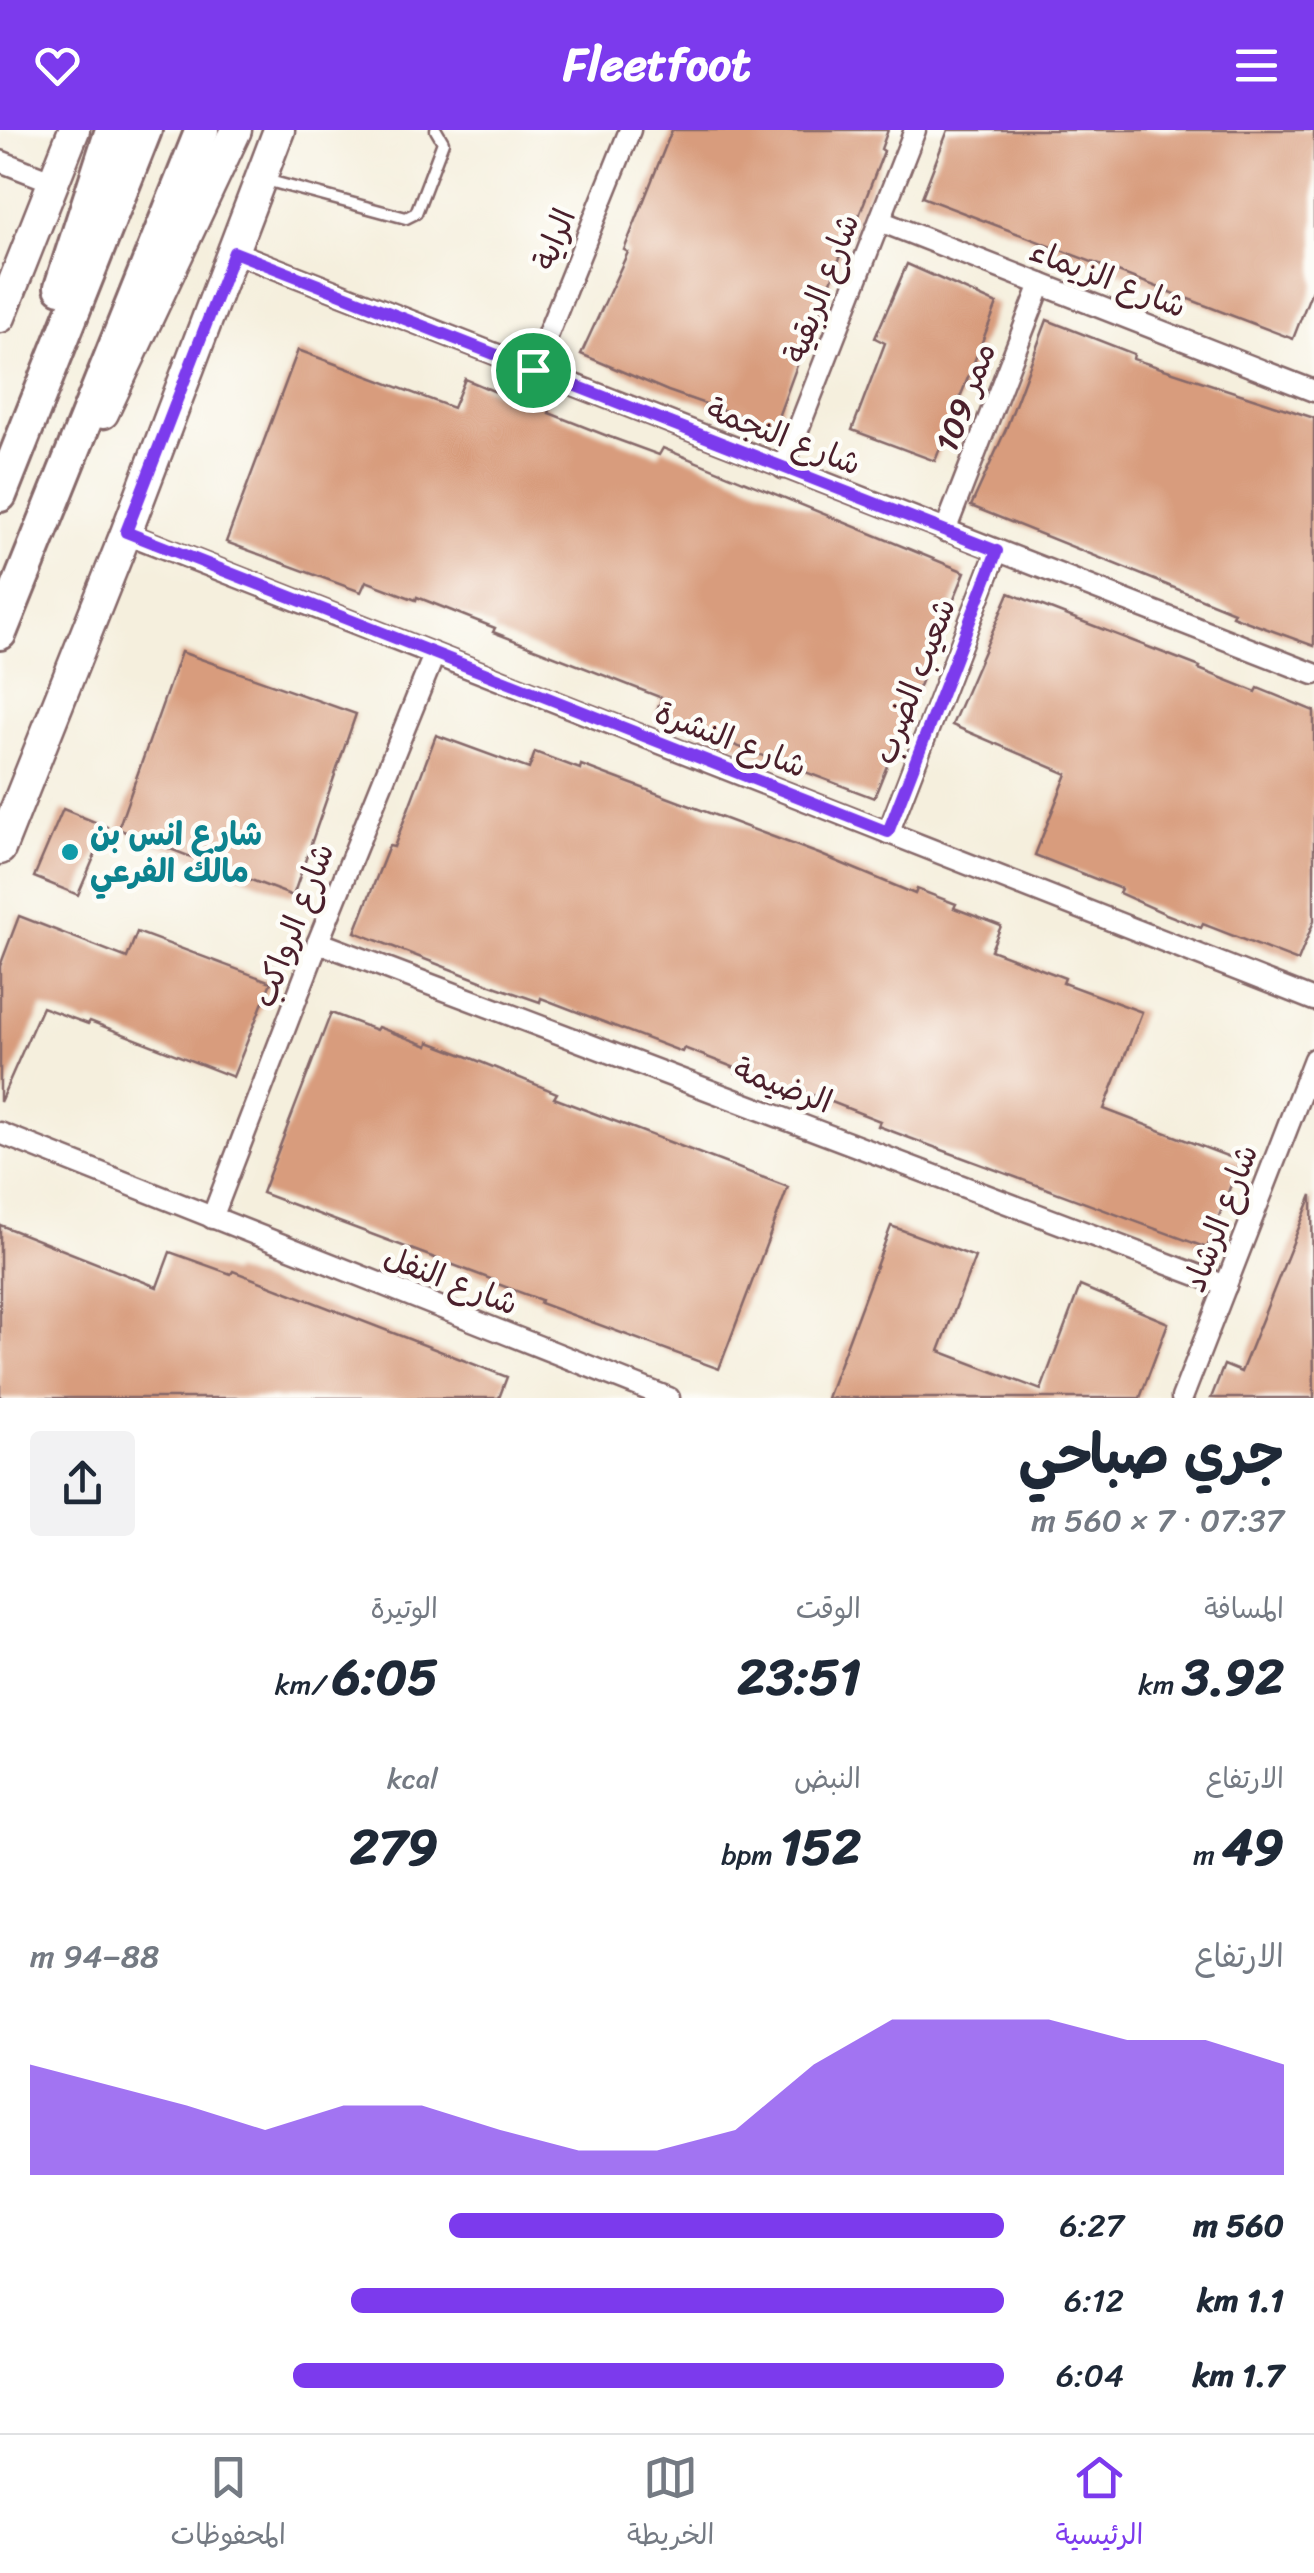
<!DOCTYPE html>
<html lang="ar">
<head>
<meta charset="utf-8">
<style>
	:root { --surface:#fff; --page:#f2f2f3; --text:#1f2937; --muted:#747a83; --line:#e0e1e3; --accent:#7c3aed }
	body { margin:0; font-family:Sriracha,"Playpen Sans Arabic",sans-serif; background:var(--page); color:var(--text); direction:rtl; height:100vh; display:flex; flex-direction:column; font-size:38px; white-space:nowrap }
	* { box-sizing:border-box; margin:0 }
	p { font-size:32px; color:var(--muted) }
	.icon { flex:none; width:55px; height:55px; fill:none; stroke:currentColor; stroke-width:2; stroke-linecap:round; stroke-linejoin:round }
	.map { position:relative; height:1268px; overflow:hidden; direction:ltr }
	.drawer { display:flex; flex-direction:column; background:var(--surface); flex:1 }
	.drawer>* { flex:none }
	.pin { position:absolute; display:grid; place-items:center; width:85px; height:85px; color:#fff; margin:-42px; border:5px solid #fff; border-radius:50%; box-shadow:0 2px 10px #0007 }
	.round { display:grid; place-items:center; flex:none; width:105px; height:105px; border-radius:10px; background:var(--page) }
	.head { display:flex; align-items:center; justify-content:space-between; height:170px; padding:0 30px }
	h1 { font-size:55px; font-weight:700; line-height:75px }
	.metrics { display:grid; grid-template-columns:repeat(3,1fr); gap:15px; height:170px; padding:10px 30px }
	.metrics div { display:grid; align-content:center }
	.metrics b { font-size:50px; font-weight:700 }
	.metrics small { font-size:28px; font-weight:400 }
	.metrics p { font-size:28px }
	.chart { height:280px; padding:20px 30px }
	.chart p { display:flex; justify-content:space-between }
	.chart svg { width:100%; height:180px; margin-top:10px; fill:var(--accent); opacity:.7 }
	ul { padding:0 30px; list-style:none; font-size:32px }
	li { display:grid; grid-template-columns:160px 120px 1fr; align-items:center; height:75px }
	li i { height:25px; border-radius:12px; background:var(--accent) }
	header { display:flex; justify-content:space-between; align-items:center; height:130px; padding:0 30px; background:var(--accent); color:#fff; font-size:45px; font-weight:700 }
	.tabs { display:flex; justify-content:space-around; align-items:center; height:140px; border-top:2px solid var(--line); background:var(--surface); font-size:28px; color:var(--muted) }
	.tabs a { display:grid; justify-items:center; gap:5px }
	.tabs .active { color:var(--accent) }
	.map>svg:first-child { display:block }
	.building { fill:#d89c7d }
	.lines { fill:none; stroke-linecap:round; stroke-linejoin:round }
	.lane-casing { stroke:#866869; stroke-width:15 }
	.street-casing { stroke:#866869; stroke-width:25 }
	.secondary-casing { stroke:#866869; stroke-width:35 }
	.primary-casing { stroke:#866869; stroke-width:38 }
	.lane { stroke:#fff; stroke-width:10 }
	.street { stroke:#fff; stroke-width:20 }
	.secondary { stroke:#fff; stroke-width:30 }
	.primary { stroke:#fff; stroke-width:32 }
	.route-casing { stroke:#fff; stroke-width:20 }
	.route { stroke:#7c3aed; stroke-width:12 }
	.culture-dot { fill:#0f9aa8; stroke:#fdfcf7; stroke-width:4 }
	.labels { text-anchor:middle; stroke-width:9; stroke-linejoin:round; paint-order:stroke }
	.street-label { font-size:32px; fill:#4a1f2b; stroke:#fdfcf7 }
	.culture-label { font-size:32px; font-weight:bold; fill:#0d838f; stroke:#fdfcf7; text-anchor:start }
</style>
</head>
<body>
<header><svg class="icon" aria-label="menu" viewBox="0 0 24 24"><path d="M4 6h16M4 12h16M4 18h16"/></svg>Fleetfoot<svg class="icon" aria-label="heart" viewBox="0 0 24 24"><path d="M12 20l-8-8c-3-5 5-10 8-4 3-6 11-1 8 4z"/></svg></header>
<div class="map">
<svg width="1314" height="1268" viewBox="0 0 1314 1268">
	<rect width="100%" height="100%" fill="#fdfcf7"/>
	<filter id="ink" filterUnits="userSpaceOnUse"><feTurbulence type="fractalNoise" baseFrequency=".01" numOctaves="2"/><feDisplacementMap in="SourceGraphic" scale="20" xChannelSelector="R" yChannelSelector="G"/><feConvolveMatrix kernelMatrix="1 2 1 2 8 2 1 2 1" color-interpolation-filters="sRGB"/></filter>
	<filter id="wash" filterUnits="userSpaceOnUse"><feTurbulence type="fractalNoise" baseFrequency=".0048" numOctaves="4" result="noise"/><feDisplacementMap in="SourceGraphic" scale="40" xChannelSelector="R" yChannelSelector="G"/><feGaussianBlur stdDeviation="2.25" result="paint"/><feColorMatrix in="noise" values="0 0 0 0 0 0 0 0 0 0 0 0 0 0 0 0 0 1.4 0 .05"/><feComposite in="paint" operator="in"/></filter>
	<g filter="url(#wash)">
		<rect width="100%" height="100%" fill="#f5efdd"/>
		<g id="blocks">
			<g class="building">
				<path d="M672,0H888L881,19L884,21L850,109L847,108L816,193L813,192L774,298L668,261L581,224L628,122L624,120Z"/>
				<path d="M948,0H1314V155L1293,209L922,67Z"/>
				<path d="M907,134L997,174L935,331L852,300L885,213L875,208Z"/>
				<path d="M1047,190L1134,224L1133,229L1314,288V516L1232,486L1234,482L971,376L1006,299Z"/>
				<path d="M298,220L453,278L465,249L515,270L517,264L551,278L549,283L610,307L659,325L663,318L965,442L874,668L655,585L662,568L493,502L495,498L417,467L416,470L366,451L361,462L226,412Z"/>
				<path d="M1009,463L1200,537L1199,539L1256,562L1258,558L1314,581V791L1298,831L1203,794L1201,798L1166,784L1119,763L1121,759L1035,725L1067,644L952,595Z"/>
				<path d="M181,522L356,584L293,766L118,699Z"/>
				<path d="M436,605L529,639L535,622L580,639L581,635L819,724L915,764L917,759L956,774L954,778L1001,796L991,820L1065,848L1063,853L1142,882L1104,979L1240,1031L1207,1118L915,1010L878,996L880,991L824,969L776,953L774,958L736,943L738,939L684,918L682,922L541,868L540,872L491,855L355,802L389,716L394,717Z"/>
				<path d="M63,679L107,697L78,765L34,747Z"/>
				<path d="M19,786L127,828L137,802L271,852L233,947L90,891L88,894L42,877L0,972V836Z"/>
				<path d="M331,883L376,900L378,897L428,916L429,912L466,926L557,963L554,968L788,1057L719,1239L540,1173L541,1170L495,1153L496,1151L262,1063Z"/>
				<path d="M1312,1065L1314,1268H1211L1224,1235L1241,1242Z"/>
				<path d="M0,1095L157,1157L170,1122L231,1144L233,1141L507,1247L499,1268H0Z"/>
				<path d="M891,1096L975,1127L939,1221L1041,1260L1080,1156L1168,1193L1140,1268H827Z"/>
			</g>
		</g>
	</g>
	<g filter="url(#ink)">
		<use href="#blocks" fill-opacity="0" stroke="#866869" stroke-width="2.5"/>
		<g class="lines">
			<g class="lane-casing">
				<path id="lane" d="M262,49L406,88L416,83L443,12L436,0"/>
			</g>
			<g class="street-casing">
				<g id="street">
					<path d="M0,31L54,52"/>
					<path d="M880,91L1314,261"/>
					<path d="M234,122L1314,544"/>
					<path d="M533,241L630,0"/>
					<path d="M783,338L915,0"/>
					<path d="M945,401L1041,154"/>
					<path d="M126,403L1314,870"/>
					<path d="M888,703L997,421"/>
					<path d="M318,812L1226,1156"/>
					<path d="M0,1003L669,1268"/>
					<path d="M212,1088L318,812L434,525"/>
					<path d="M1182,1268L1314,929"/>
				</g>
			</g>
			<g class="secondary-casing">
				<g id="secondary">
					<path d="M0,187L74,0"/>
					<path d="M103,283L236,0"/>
					<path d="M0,719L126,403L279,0"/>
				</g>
			</g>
			<g class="primary-casing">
				<g id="primary">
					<path d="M61,157L112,0"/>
					<path d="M0,365L145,0"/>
					<path d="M0,503L202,0"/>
				</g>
			</g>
			<use href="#lane" class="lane"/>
			<use href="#street" class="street"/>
			<use href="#secondary" class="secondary"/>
			<use href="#primary" class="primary"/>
		</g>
	</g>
	<g class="lines" filter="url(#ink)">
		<g class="route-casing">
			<path id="route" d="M234,122L997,421L888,702L126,402Z"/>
		</g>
		<use href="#route" class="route"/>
	</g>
	<circle class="culture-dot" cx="70" cy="722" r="10"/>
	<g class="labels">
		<g class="street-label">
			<text transform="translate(554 109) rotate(-68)" y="11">الراية</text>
			<text transform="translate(1108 148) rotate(21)" y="11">شارع الزيماء</text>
			<text transform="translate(821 158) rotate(-69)" y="11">شارع الربقية</text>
			<text transform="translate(965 267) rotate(-69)" y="11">ممر 109</text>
			<text transform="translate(784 306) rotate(21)" y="11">شارع النجمة</text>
			<text transform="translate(914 551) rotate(-69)" y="11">شعيب الضرب</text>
			<text transform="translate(731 609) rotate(21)" y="11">شارع النشرة</text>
			<text transform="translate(293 795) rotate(-69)" y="11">شارع الرواكب</text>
			<text transform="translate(783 955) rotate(21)" y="11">الرضيمة</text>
			<text transform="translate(1220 1088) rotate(-69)" y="11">شارع الرشاد</text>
			<text transform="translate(451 1150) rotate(21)" y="11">شارع النفل</text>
		</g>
		<g class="culture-label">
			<text x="90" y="715">شارع انس بن<tspan x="90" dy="37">مالك الفرعي</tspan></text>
		</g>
	</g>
</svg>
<div class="pin" style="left:533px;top:240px;background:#1e9e55"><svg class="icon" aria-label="arrive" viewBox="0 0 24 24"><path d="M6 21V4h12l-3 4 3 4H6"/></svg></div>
</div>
<section class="drawer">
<div class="head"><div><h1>جري صباحي</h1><p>07:37 · 7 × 560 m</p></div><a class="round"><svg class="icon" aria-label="share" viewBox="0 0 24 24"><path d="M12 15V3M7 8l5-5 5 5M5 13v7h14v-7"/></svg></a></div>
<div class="metrics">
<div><p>المسافة</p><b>3.92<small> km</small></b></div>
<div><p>الوقت</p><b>23:51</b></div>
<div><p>الوتيرة</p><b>6:05<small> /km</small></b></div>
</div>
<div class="metrics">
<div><p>الارتفاع</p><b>49<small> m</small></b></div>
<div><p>النبض</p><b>152<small> bpm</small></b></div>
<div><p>kcal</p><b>279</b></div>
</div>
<div class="chart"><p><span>الارتفاع</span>88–94 m</p>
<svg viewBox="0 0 160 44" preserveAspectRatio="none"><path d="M0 44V17L10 22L20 27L30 33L40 27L50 27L60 33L70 38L80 38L90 33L100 17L110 6L120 6L130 6L140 11L150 11L160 17V44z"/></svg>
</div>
<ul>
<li><b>560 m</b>6:27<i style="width:57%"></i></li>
<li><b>1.1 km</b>6:12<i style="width:67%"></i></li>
<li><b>1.7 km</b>6:04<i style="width:73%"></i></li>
</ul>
</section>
<nav class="tabs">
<a class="active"><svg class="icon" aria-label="home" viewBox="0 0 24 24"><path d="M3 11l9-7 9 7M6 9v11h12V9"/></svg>الرئيسية</a>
<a><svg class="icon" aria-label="map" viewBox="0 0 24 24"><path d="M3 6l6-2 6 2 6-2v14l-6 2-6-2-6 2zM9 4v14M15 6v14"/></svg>الخريطة</a>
<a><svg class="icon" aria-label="saved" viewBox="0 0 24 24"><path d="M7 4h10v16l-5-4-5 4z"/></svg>المحفوظات</a>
</nav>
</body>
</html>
